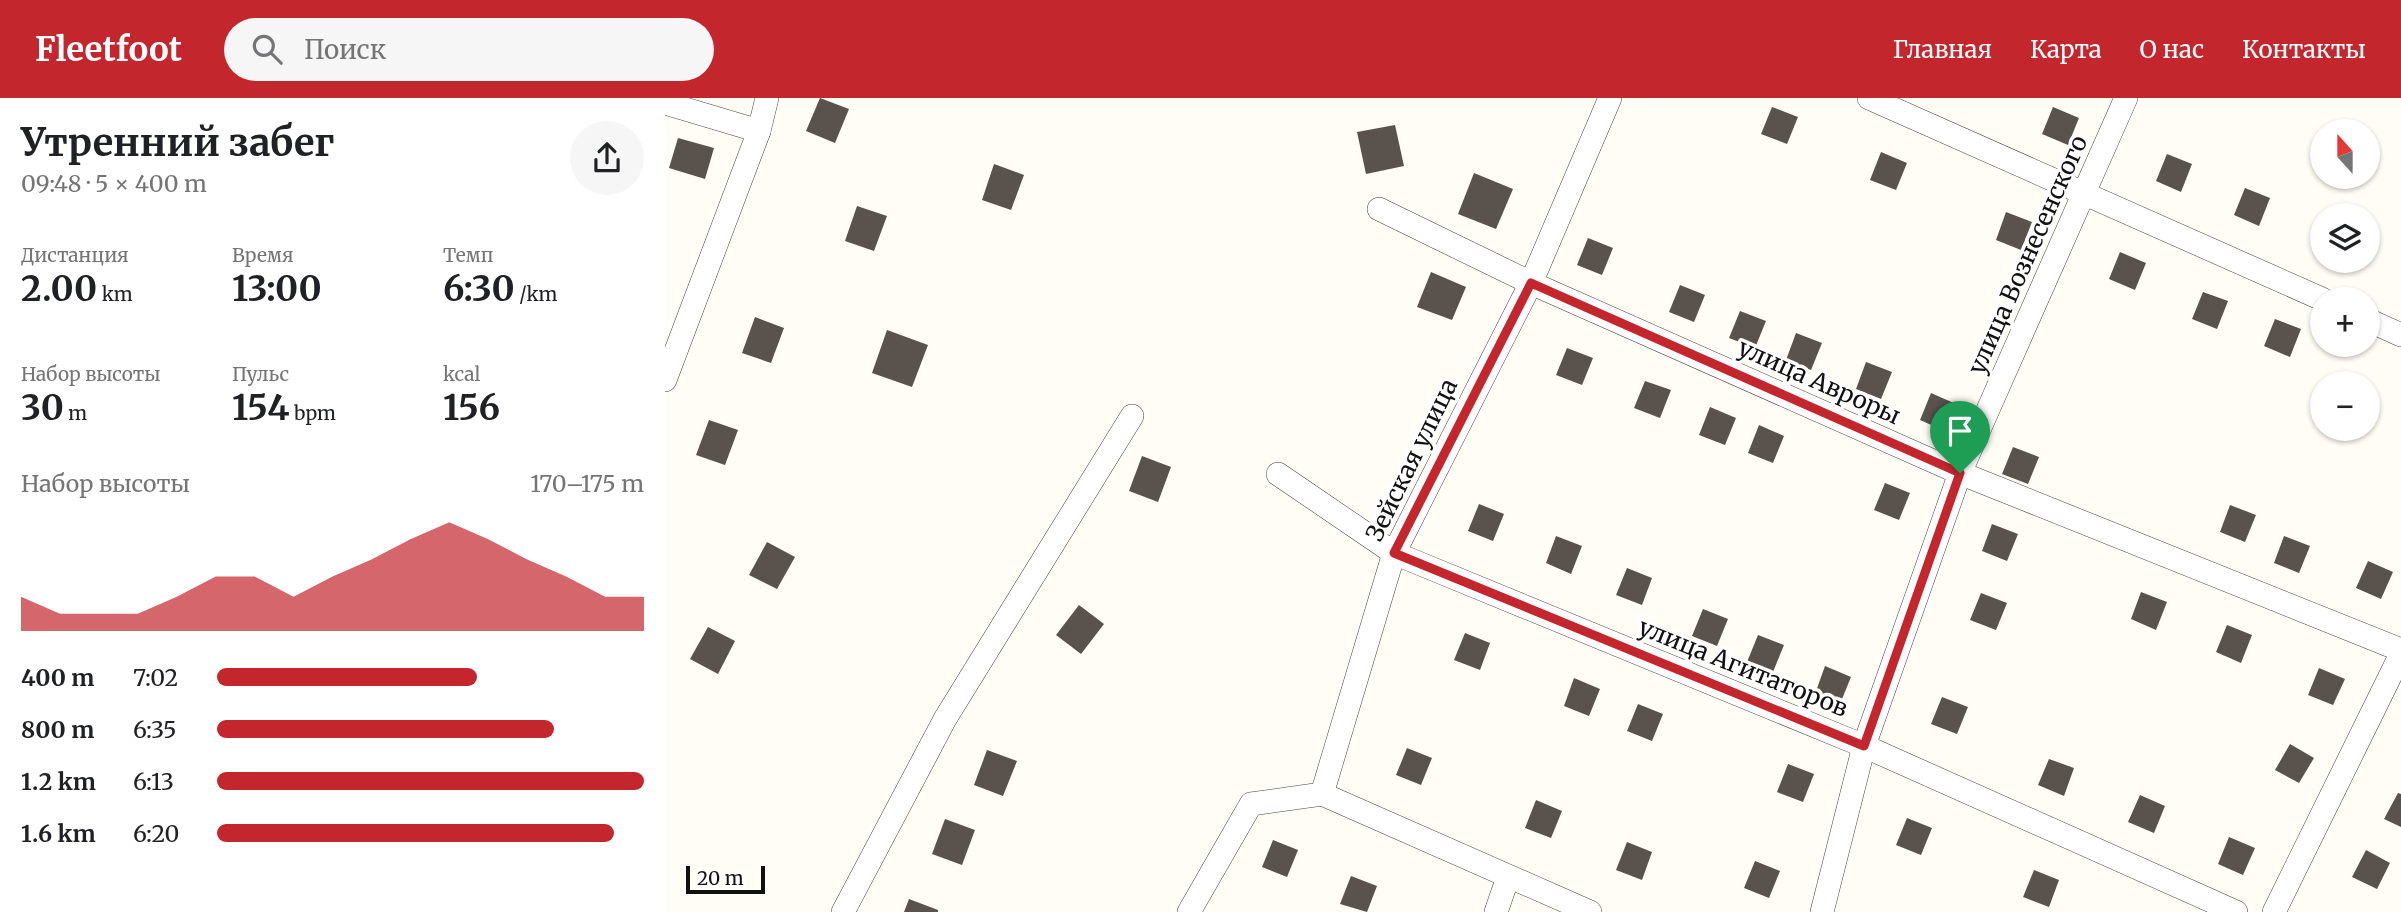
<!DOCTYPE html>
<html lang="ru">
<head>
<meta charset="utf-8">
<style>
	:root { --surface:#fff; --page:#f6f6f6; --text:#202124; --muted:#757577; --accent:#c4262e }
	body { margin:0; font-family:Merriweather,serif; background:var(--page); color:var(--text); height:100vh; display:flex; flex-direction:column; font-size:26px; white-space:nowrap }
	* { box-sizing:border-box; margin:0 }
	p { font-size:23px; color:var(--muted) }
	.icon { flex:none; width:38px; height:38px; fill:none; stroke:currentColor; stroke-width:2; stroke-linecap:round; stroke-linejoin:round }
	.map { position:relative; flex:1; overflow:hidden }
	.panel { display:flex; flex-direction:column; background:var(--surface); width:665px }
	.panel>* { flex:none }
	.needle { width:46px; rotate:339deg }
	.buttons { position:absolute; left:1645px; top:21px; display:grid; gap:14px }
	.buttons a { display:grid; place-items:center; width:70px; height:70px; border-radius:50%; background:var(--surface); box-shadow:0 2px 5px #0004; font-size:35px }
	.scale { position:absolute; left:21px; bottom:18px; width:79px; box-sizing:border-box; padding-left:7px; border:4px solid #111; border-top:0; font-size:19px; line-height:24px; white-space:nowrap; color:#111; -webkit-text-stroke:5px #fff; paint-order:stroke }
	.pin { position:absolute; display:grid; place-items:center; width:60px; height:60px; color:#fff; margin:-72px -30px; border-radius:50% 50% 50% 0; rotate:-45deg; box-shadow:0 0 7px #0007 }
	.pin .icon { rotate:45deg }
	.round { display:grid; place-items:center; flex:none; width:74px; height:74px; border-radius:37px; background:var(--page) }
	.headline { display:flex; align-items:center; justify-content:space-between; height:119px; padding:0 21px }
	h1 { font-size:38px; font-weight:700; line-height:52px }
	.figures { display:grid; grid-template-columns:repeat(3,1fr); gap:10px; height:119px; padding:7px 21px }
	.figures div { display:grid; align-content:center }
	.figures b { font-size:35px; font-weight:700 }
	.figures small { font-size:19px; font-weight:400 }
	.figures p { font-size:19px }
	.chart { height:196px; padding:14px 21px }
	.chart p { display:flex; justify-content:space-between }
	.chart svg { width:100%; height:126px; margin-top:7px; fill:var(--accent); opacity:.7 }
	ul { padding:0 21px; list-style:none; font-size:23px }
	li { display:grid; grid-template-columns:112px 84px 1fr; align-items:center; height:52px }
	li i { height:18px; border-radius:9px; background:var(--accent) }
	header { display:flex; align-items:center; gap:42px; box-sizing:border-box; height:98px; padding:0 35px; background:var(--accent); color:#fff }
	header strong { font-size:33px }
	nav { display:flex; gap:38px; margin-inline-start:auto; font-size:24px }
	.search { width:490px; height:63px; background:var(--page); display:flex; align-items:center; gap:18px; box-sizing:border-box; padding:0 24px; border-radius:38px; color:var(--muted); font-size:26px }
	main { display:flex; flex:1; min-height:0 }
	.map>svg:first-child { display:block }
	.building { fill:#5a524d }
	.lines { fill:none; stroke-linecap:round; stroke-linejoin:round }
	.minor-casing { stroke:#444; stroke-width:24 }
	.minor { stroke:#fff; stroke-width:23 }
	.route-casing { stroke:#fff; stroke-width:14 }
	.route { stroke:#c4262e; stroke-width:9 }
	.labels { text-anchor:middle; stroke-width:7; stroke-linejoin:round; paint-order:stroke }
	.street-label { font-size:24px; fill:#111; stroke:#fff }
</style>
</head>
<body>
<header>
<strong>Fleetfoot</strong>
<div class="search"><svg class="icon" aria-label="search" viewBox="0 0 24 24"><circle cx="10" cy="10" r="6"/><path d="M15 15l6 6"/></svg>Поиск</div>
<nav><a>Главная</a><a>Карта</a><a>О нас</a><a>Контакты</a></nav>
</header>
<main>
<section class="panel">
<div class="headline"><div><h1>Утренний забег</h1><p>09:48 · 5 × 400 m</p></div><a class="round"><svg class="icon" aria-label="share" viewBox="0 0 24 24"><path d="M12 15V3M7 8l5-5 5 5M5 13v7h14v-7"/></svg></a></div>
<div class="figures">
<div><p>Дистанция</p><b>2.00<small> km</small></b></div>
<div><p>Время</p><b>13:00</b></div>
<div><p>Темп</p><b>6:30<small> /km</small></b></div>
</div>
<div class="figures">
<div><p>Набор высоты</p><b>30<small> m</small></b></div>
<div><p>Пульс</p><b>154<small> bpm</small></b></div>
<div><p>kcal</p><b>156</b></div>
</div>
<div class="chart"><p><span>Набор высоты</span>170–175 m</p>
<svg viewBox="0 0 160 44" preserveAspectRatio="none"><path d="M0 44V32L10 38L20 38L30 38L40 32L50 25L60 25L70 32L80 25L90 19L100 12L110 6L120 12L130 19L140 25L150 32L160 32V44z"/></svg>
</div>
<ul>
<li><b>400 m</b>7:02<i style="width:61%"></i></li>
<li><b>800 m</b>6:35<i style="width:79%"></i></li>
<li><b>1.2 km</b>6:13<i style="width:100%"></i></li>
<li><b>1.6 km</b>6:20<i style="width:93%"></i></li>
</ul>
</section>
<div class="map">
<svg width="1736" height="814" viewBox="0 0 1736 814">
	<rect width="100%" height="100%" fill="#fffdf5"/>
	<g class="building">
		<path d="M155,0L184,11L170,45L141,33Z"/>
		<path d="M1107,9L1133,19L1122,46L1096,36Z"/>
		<path d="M1388,9L1414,20L1403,47L1377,36Z"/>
		<path d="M730,27L739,68L701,76L692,34Z"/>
		<path d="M13,40L49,50L40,81L4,70Z"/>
		<path d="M1216,54L1242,65L1231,92L1205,82Z"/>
		<path d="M1502,56L1527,66L1516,94L1491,83Z"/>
		<path d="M329,66L359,77L346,112L317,102Z"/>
		<path d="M809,75L848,91L831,131L793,116Z"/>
		<path d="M1580,90L1605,100L1594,128L1569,117Z"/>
		<path d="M192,108L222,118L209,153L180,143Z"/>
		<path d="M1341,114L1367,124L1356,152L1331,142Z"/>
		<path d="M923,140L948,150L937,177L912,167Z"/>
		<path d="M1455,154L1481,165L1470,192L1444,181Z"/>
		<path d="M1665,163H1694L1690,173Z"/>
		<path d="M766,174L801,189L787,222L752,209Z"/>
		<path d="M1015,187L1040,197L1029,224L1004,214Z"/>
		<path d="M1538,194L1563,203L1552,231L1527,221Z"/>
		<path d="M1075,213L1101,223L1090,250L1064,240Z"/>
		<path d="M90,219L119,230L106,265L77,255Z"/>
		<path d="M1610,221L1636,231L1625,259L1599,248Z"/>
		<path d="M222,232L263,247L247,289L207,275Z"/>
		<path d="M1131,235L1157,245L1146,272L1121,262Z"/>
		<path d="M902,250L928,260L917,287L891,277Z"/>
		<path d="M1201,264L1227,274L1216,301L1191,291Z"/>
		<path d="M980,283L1006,292L995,320L969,310Z"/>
		<path d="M1266,295L1291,306L1280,333L1255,322Z"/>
		<path d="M1045,309L1071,320L1060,347L1034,337Z"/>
		<path d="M44,322L73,332L60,367L31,357Z"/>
		<path d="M1094,327L1119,338L1108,365L1083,355Z"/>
		<path d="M1348,349L1374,359L1363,386L1337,376Z"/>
		<path d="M477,358L506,369L493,404L464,393Z"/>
		<path d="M1220,385L1245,395L1234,422L1209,412Z"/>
		<path d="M814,406L839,416L828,443L803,433Z"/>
		<path d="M1565,407L1591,417L1580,444L1555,434Z"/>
		<path d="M1327,426L1353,436L1342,463L1317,453Z"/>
		<path d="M891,438L917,448L906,476L881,465Z"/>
		<path d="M1619,438L1645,448L1634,475L1609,465Z"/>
		<path d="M102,444L130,459L112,491L84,477Z"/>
		<path d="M1703,463L1728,474L1716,501L1691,490Z"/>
		<path d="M962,470L987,480L977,507L951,497Z"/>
		<path d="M1476,494L1502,504L1491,532L1466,521Z"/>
		<path d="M1316,495L1342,505L1331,532L1305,522Z"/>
		<path d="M414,507L439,526L416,556L391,537Z"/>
		<path d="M1038,511L1063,521L1052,548L1027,538Z"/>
		<path d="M1562,527L1587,537L1576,565L1551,554Z"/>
		<path d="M43,529L70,543L53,576L25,561Z"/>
		<path d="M800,535L825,545L815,572L789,562Z"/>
		<path d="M1093,537L1119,547L1108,574L1082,564Z"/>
		<path d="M1160,568L1186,579L1175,606L1150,596Z"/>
		<path d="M1654,570L1680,581L1668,607L1643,597Z"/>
		<path d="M909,580L935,591L924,618L899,608Z"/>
		<path d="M1277,599L1303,609L1292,636L1266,626Z"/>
		<path d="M973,606L998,616L987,643L962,633Z"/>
		<path d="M1625,646L1649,660L1634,685L1610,672Z"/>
		<path d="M742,650L767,660L756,687L731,677Z"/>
		<path d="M322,652L352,663L338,698L309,687Z"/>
		<path d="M1384,661L1409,670L1399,698L1373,687Z"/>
		<path d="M1123,666L1149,676L1138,704L1112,694Z"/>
		<path d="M1733,695L1736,696V729L1719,721Z"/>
		<path d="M1475,697L1500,708L1489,735L1463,724Z"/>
		<path d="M871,702L897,713L886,740L860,730Z"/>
		<path d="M1242,720L1267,730L1256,757L1231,747Z"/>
		<path d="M280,721L310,732L297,767L267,756Z"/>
		<path d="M1564,739L1590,750L1578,777L1553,766Z"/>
		<path d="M608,742L633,752L622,779L597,769Z"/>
		<path d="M962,744L987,754L977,782L951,772Z"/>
		<path d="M1701,752L1725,765L1712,791L1687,779Z"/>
		<path d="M1090,763L1115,773L1104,800L1079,790Z"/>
		<path d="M1369,772L1394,782L1384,809L1358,799Z"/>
		<path d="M686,778L712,788L702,814L675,806Z"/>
		<path d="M244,801L273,812V814H239Z"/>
	</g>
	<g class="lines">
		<g class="minor-casing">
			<g id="minor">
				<path d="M1204,0L1657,201"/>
				<path d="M0,5L94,33"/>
				<path d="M714,111L866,185L1295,375L1736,552"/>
				<path d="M1703,222L1736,237"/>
				<path d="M0,282L94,33L102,0"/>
				<path d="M613,376L729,455L1199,648L1571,814"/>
				<path d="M657,696L925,814"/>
				<path d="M178,814L280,621L467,318"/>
				<path d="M524,814L586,706L657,696L729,455L866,185L945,0"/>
				<path d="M831,814L843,779"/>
				<path d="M1157,814L1199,648L1295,375L1461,0"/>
				<path d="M1609,814L1736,556"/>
			</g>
		</g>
		<use href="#minor" class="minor"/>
	</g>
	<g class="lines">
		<g class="route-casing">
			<path id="route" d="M866,185L1295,375L1199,648L729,455Z"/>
		</g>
		<use href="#route" class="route"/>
	</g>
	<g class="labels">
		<g class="street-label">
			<text transform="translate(1363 157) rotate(-66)" y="8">улица Вознесенского</text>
			<text transform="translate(1154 284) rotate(24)" y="8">улица Авроры</text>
			<text transform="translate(747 362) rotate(-64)" y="8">Зейская улица</text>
			<text transform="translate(1078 570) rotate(22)" y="8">улица Агитаторов</text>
		</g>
	</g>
</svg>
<div class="buttons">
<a><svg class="needle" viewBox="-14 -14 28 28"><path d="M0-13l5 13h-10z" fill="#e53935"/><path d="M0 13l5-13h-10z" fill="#757577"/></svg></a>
<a><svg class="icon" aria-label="layers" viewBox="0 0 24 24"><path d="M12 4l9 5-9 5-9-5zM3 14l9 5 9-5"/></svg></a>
<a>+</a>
<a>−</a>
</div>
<div class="scale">20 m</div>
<div class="pin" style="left:1295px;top:375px;background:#1e9e55"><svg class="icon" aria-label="arrive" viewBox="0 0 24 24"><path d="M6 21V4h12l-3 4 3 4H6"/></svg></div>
</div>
</main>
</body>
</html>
